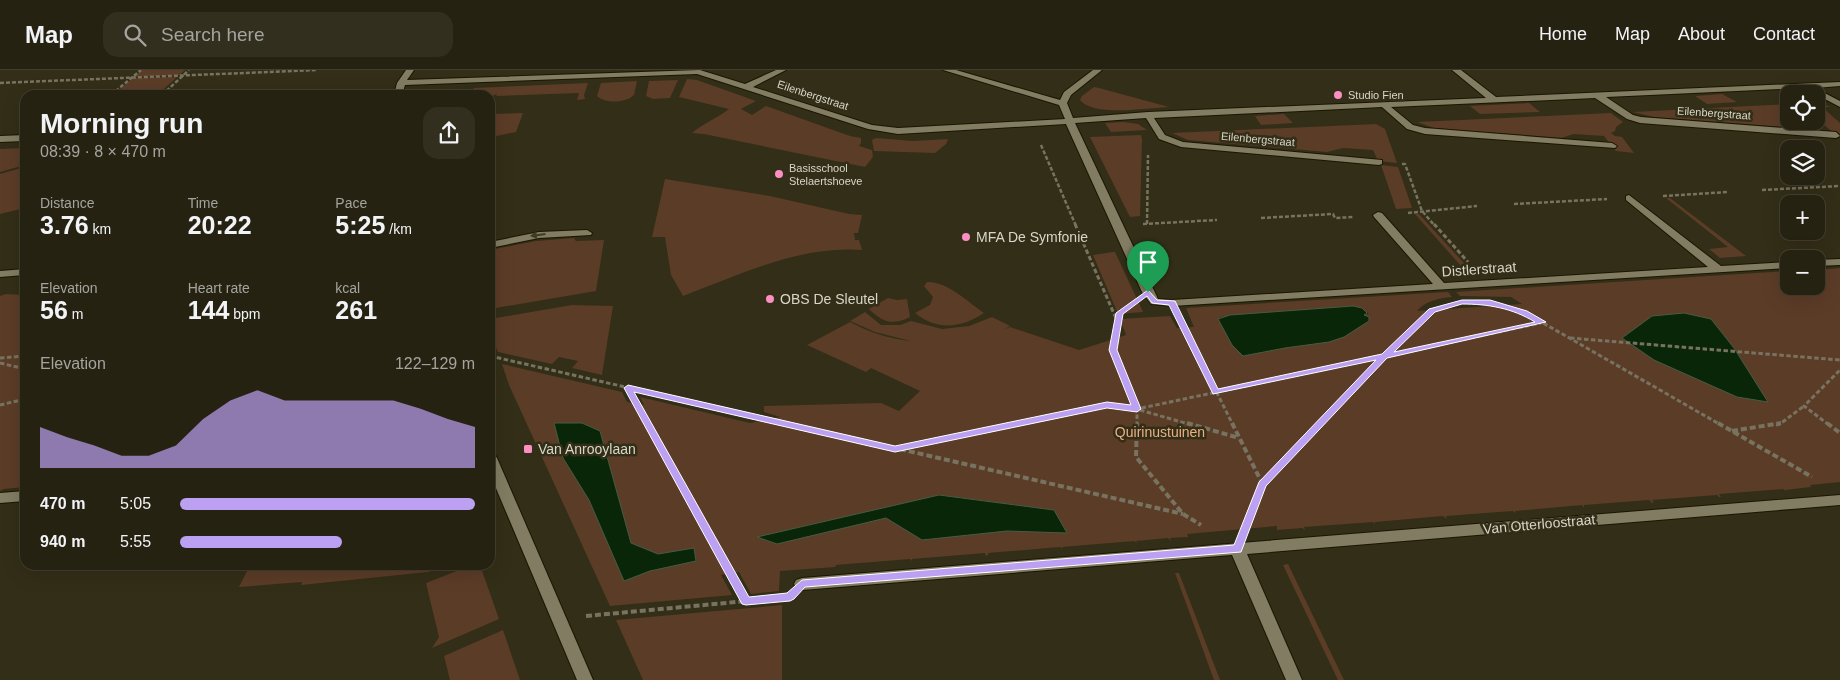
<!DOCTYPE html>
<html lang="en">
<head>
<meta charset="utf-8">
<style>
	:root { --surface:#262211; --page:#322f1f; --text:#f1f3f6; --muted:#a4a49f; --line:#423f31; --accent:#bca0f2 }
	body { margin:0; font-family:Arial,sans-serif; background:var(--page); color:var(--text); height:100vh; display:flex; flex-direction:column; font-size:19px; white-space:nowrap }
	* { box-sizing:border-box; margin:0 }
	p { font-size:16px; color:var(--muted) }
	.icon { flex:none; width:28px; height:28px; fill:none; stroke:currentColor; stroke-width:2; stroke-linecap:round; stroke-linejoin:round }
	.map { position:relative; flex:1; overflow:hidden }
	.side { position:absolute; left:20px; top:20px; width:475px; height:480px; display:flex; flex-direction:column; background:var(--surface); border-radius:15px; box-shadow:0 5px 20px #0002,0 0 0 1px var(--line) }
	.side>* { flex:none }
	.buttons { position:absolute; left:1780px; top:15px; display:grid; gap:10px }
	.buttons a { display:grid; place-items:center; width:45px; height:45px; border-radius:10px; background:var(--surface); box-shadow:0 5px 20px #0002,0 0 0 1px var(--line); font-size:25px }
	.pin { position:absolute; display:grid; place-items:center; width:42px; height:42px; color:#fff; margin:-51px -21px; border-radius:50% 50% 50% 0; rotate:-45deg; box-shadow:0 0 5px #0007 }
	.pin .icon { rotate:45deg }
	.round { display:grid; place-items:center; flex:none; width:52px; height:52px; border-radius:15px; background:var(--page) }
	.overview { display:flex; align-items:center; justify-content:space-between; height:85px; padding:0 20px }
	h1 { font-size:28px; font-weight:700; line-height:38px }
	.stats { display:grid; grid-template-columns:repeat(3,1fr); gap:8px; height:85px; padding:5px 20px }
	.stats div { display:grid; align-content:center }
	.stats b { font-size:25px; font-weight:700 }
	.stats small { font-size:14px; font-weight:400 }
	.stats p { font-size:14px }
	.chart { height:140px; padding:10px 20px }
	.chart p { display:flex; justify-content:space-between }
	.chart svg { width:100%; height:90px; margin-top:5px; fill:var(--accent); opacity:.7 }
	ul { padding:0 20px; list-style:none; font-size:16px }
	li { display:grid; grid-template-columns:80px 60px 1fr; align-items:center; height:38px }
	li i { height:12px; border-radius:6px; background:var(--accent) }
	header { display:flex; align-items:center; gap:30px; box-sizing:border-box; height:70px; padding:0 25px; background:var(--surface); border-bottom:1px solid var(--line) }
	header strong { font-size:24px }
	nav { display:flex; gap:28px; margin-inline-start:auto; font-size:18px }
	.search { width:350px; height:45px; background:var(--page); display:flex; align-items:center; gap:12px; box-sizing:border-box; padding:0 18px; border-radius:15px; color:var(--muted); font-size:19px }
	.map>svg:first-child { display:block }
	.green { fill:#5b3c27; fill-rule:evenodd }
	.water { fill:#0a2608; stroke:#485b42 }
	.lines { fill:none; stroke-linecap:round; stroke-linejoin:round }
	.minor-casing { stroke:#1b1601; stroke-width:2 }
	.path-far2 { stroke:#777360; stroke-width:2.5; stroke-dasharray:4 2; stroke-linecap:butt }
	.path-far1 { stroke:#777360; stroke-width:3; stroke-dasharray:4.5 2.5; stroke-linecap:butt }
	.path { stroke:#777360; stroke-width:4; stroke-dasharray:6 3; stroke-linecap:butt }
	.minor { fill:#817c62; fill-rule:evenodd }
	.oneway { fill:#3f3a22 }
	.route { fill:#bca0f2; stroke:#fff; fill-rule:evenodd }
	.poi-dot { fill:#fb8fc4; stroke:#332e17; stroke-width:2 }
	.labels { text-anchor:middle; stroke-width:5; stroke-linejoin:round; paint-order:stroke }
	.far-street-label { font-size:11px; fill:#d8d6c8; stroke:#332e17 }
	.far-poi-label { font-size:11px; fill:#d8d6c8; stroke:#332e17; text-anchor:start }
	.poi-label { font-size:14px; fill:#d8d6c8; stroke:#332e17; text-anchor:start }
	.street-label { font-size:14px; fill:#d8d6c8; stroke:#332e17 }
	.park-label { font-size:14px; fill:#edaf84; stroke:#332e17 }
</style>
</head>
<body>
<header>
<strong>Map</strong>
<div class="search"><svg class="icon" aria-label="search" viewBox="0 0 24 24"><circle cx="10" cy="10" r="6"/><path d="M15 15l6 6"/></svg>Search here</div>
<nav><a>Home</a><a>Map</a><a>About</a><a>Contact</a></nav>
</header>
<div class="map">
<svg width="1840" height="610" viewBox="0 0 1840 610">
	<rect width="100%" height="100%" fill="#332e17"/>
	<g class="green">
		<path d="M142,0H185L179,5L134,7Z"/>
		<path d="M177,7L157,25H113L133,8Z"/>
		<path d="M687,9L697,10L756,31L741,39L752,45L766,36L850,66L861,68V73L859,76L872,80L873,87L865,97L704,64L692,63C704,53 717,48 729,39L679,27Z"/>
		<path d="M678,10L670,28L653,29L646,26L649,11Z"/>
		<path d="M637,11L634,25C626,33 606,34 597,26L601,13Z"/>
		<path d="M588,13L584,25L585,29L577,30L579,23L496,26L497,24L490,27V25H470L474,18Z"/>
		<path d="M1094,17L1099,18L1169,37C1148,38 1093,47 1080,30L1082,26Z"/>
		<path d="M1722,24L1737,32L1707,34L1695,26Z"/>
		<path d="M1529,33L1540,42L1480,44L1470,36Z"/>
		<path d="M1816,33H1822L1830,37H1822L1840,53V65L1835,64L1824,55L1796,53L1784,57L1654,47L1633,42L1789,34V51H1816Z"/>
		<path d="M523,43L516,62L496,66L490,74V44Z"/>
		<path d="M1611,43L1623,52L1616,57L1615,61L1611,63L1615,66L1622,67L1634,83L1616,81L1604,66L1574,64L1561,68L1434,58L1417,52Z"/>
		<path d="M1284,44L1293,53L1261,55L1255,46Z"/>
		<path d="M1124,52L1138,54L1147,60L1111,62L1105,53Z"/>
		<path d="M1376,54L1385,59L1397,93L1378,91L1373,80L1343,78L1327,82L1188,70L1172,63Z"/>
		<path d="M1141,65L1142,69L1140,146L1130,147L1090,67Z"/>
		<path d="M876,68L913,71L948,69L946,74L935,83L874,81L872,70Z"/>
		<path d="M25,78V95L0,102V79Z"/>
		<path d="M1381,95L1398,97L1412,138L1396,139Z"/>
		<path d="M25,97V138L0,144V104Z"/>
		<path d="M665,109L770,126L849,144L862,145L858,163H854L855,170H859L862,180C800,175 739,205 683,226L671,205L665,167H652Z"/>
		<path d="M1666,128H1670L1746,186L1720,188L1709,179L1728,177Z"/>
		<path d="M1415,144H1419L1473,203L1445,204L1440,198L1461,196Z"/>
		<path d="M574,168L576,171L604,170L596,221L490,239V180L536,171Z"/>
		<path d="M1113,182H1115L1143,242L1118,244L1093,185Z"/>
		<path d="M1840,198V412L1810,415L1811,417L1785,420L1787,422L1783,419L1719,424L1721,427H1719L1717,425L1652,430L1654,432L1652,433L1649,430L1584,435V438L1582,435L1515,441V443L1513,441L1446,446L1447,449L1443,446L1375,452V454L1373,452L1304,457L1305,460L1302,458L1277,460V456L1187,464L1188,467L1170,468L1171,471L1168,468L1136,471L1137,473L1134,471L1062,477L1063,479L1060,477L988,483V485L986,486L985,483L912,489V491L910,489L836,495L835,497L780,501L779,521L751,524L739,502L721,505L732,525L610,536L509,315L502,294L622,322L627,332L644,335L640,327L750,353L780,347L764,342V336L881,333L899,341L920,321L871,298L866,302L807,275L850,252C869,262 889,269 911,271L875,262L850,251L865,242L881,255H900L911,251L942,259L969,256L992,247L1010,256L1003,260L1010,257L1079,280L1126,265L1120,249L1170,246L1177,258L1194,257L1186,238L1448,222L1452,227C1439,228 1425,231 1417,241L1522,234L1511,227L1460,226L1456,222L1789,201V216H1816V200ZM1353,236L1362,238L1369,244L1221,255L1220,247Z"/>
		<path d="M927,212C947,211 968,232 984,243C962,258 937,261 915,243L930,235L933,227L924,216Z"/>
		<path d="M6,224L25,225V417L4,419L0,421V226Z"/>
		<path d="M888,228L897,230L907,229L910,247C891,256 883,252 869,239Z"/>
		<path d="M572,235L613,236L602,305L572,298L578,291L559,287L552,294L498,282L490,263V249Z"/>
		<path d="M1288,494L1344,610H1338L1283,495Z"/>
		<path d="M250,495H448L428,502L301,515L302,512L239,517Z"/>
		<path d="M472,495H480L499,549L432,578L439,567L426,513Z"/>
		<path d="M1175,503H1179L1220,610H1214Z"/>
		<path d="M782,535V610H643L616,550Z"/>
		<path d="M503,560L520,610H450L444,586Z"/>
	</g>
	<g class="water">
		<path d="M1353,236L1362,238L1367,243L1364,245L1369,247V251L1344,267L1329,272L1285,278L1243,286L1232,275L1218,249L1230,245Z"/>
		<path d="M1684,243L1711,249L1734,278L1768,332L1737,327L1654,290L1622,268L1652,246Z"/>
		<path d="M554,353H582L600,361L631,473L658,484L694,478L696,491L650,501L624,511L589,430L563,388Z"/>
		<path d="M939,425L1054,440L1067,463L1007,461L922,470L886,448L777,474L757,467Z"/>
	</g>
	<g class="lines">
		<g class="minor-casing">
			<g id="minor">
				<path d="M406,0H414L407,10L700,0L745,14L776,0H786L753,17L872,55L898,58L1065,49L1059,35L943,0H956L1060,30L1064,22L1093,0H1102L1071,25L1067,33L1073,48L1148,42L1486,28L1452,0H1461L1496,27L1840,12V16L1815,18L1840,31V37L1804,18L1606,27L1633,45L1641,47L1836,62L1840,66L1836,68L1640,53L1627,49L1595,28L1391,37L1413,55L1425,58L1612,73L1617,76L1615,78L1425,64L1407,59L1382,37L1154,48L1165,65L1183,72L1382,90V94L1379,95L1181,77L1159,69L1146,48L1075,53L1158,229L1172,230L1433,214L1374,147L1373,145L1378,142L1382,143L1444,213L1708,197L1626,130V126L1629,125L1721,196L1789,192V198L1172,236L1151,234L1142,222L1066,54L898,64L868,59L697,4L405,15L402,25H394L397,13Z"/>
				<path d="M25,65V71L0,72V66Z"/>
				<path d="M587,160L592,163L591,165L539,168L490,178V172L539,162Z"/>
				<path d="M1840,189V195L1816,196V190Z"/>
				<path d="M25,199V205L0,207V201Z"/>
				<path d="M490,383L495,385L497,388L593,610H577L490,404Z"/>
				<path d="M25,421V431L0,433V423Z"/>
				<path d="M1840,425V435L1247,484L1302,610H1286L1232,485L802,520L796,518L794,514L796,510L802,508Z"/>
			</g>
		</g>
		<g class="path-far2">
			<path d="M0,13L316,0"/>
			<path d="M111,25L141,0"/>
			<path d="M162,25L189,0"/>
			<path d="M1041,75L1076,156"/>
			<path d="M1402,94H1405L1422,141L1435,156"/>
			<path d="M1762,120L1840,116"/>
			<path d="M1663,126L1728,122"/>
			<path d="M1514,134L1607,129"/>
			<path d="M1408,143L1477,136"/>
			<path d="M1261,148L1333,144L1335,148L1354,147"/>
			<path d="M1143,154L1217,150"/>
			<path d="M1147,154L1148,85"/>
		</g>
		<g class="path-far1">
			<path d="M1075,154L1118,253"/>
			<path d="M1434,154L1468,192"/>
			<path d="M1130,236L1120,243L1113,280L1137,339V355"/>
			<path d="M1505,237L1524,242L1721,355"/>
			<path d="M1182,253L1233,355"/>
			<path d="M1570,268L1840,290"/>
			<path d="M490,286L791,355"/>
			<path d="M0,288L25,286"/>
			<path d="M0,293L25,299"/>
			<path d="M628,318L648,355"/>
			<path d="M0,335L25,329"/>
			<path d="M1140,340L1192,355"/>
			<path d="M1011,355L1107,335L1137,339L1541,253"/>
			<path d="M1320,355L1431,241"/>
			<path d="M1776,355L1780,354L1804,336"/>
			<path d="M1829,355L1804,336L1840,300"/>
		</g>
		<g class="path">
			<path d="M648,353L746,531"/>
			<path d="M786,353L1183,444"/>
			<path d="M1137,353L1136,387L1183,444L1201,455"/>
			<path d="M1187,353L1239,368"/>
			<path d="M1232,353L1263,415L1247,453"/>
			<path d="M1718,353L1812,407"/>
			<path d="M1827,353L1840,363"/>
			<path d="M1732,361L1781,353"/>
			<path d="M896,378L1017,353"/>
			<path d="M1263,415L1321,353"/>
			<path d="M586,546L779,528"/>
		</g>
		<use href="#minor" class="minor"/>
	</g>
	<defs><path id="oneway-solid" d="M-6-.8H1V-3.2L6.5 0L1 3.2V.8H-6Z" transform="scale(1.25)"/></defs>
	<use class="oneway" href="#oneway-solid" transform="translate(538 165) rotate(173)"/>
	<path class="route" d="M1148,220L1157,230L1175,231L1218,319L1382,284L1429,239L1462,230H1490L1527,241L1546,252L1387,288L1266,416L1241,482L805,517L794,529L790,531L746,535L742,534L624,318L628,315L895,376L1107,332L1131,335L1109,280L1116,243ZM1147,226L1152,233L1169,235L1213,324L1376,290L1259,412L1234,475L802,510L787,523L749,527L634,322L895,382L1107,338L1137,342L1141,339L1117,280L1123,244ZM1462,234C1488,234 1512,238 1535,252L1394,282L1435,242Z"/>
	<g class="poi-dot">
		<circle cx="1338" cy="25" r="5"/>
		<circle cx="779" cy="104" r="5"/>
		<circle cx="966" cy="167" r="5"/>
		<circle cx="770" cy="229" r="5"/>
		<rect x="523" y="374" width="10" height="10" rx="2.5"/>
	</g>
	<g class="labels">
		<g class="far-street-label">
			<text transform="translate(813 25) rotate(18)" y="4">Eilenbergstraat</text>
			<text transform="translate(1714 43) rotate(4)" y="4">Eilenbergstraat</text>
			<text transform="translate(1258 69) rotate(5)" y="4">Eilenbergstraat</text>
		</g>
		<g class="far-poi-label">
			<text x="1348" y="29">Studio Fien</text>
			<text x="789" y="102">Basisschool<tspan x="789" dy="13">Stelaertshoeve</tspan></text>
		</g>
		<g class="poi-label">
			<text x="976" y="172">MFA De Symfonie</text>
			<text x="780" y="234">OBS De Sleutel</text>
			<text x="538" y="384">Van Anrooylaan</text>
		</g>
		<g class="street-label">
			<text transform="translate(1479 199) rotate(-4)" y="5">Distlerstraat</text>
			<text transform="translate(1539 454) rotate(-5)" y="5">Van Otterloostraat</text>
		</g>
		<g class="park-label">
			<text x="1160" y="367">Quirinustuinen</text>
		</g>
	</g>
</svg>
<div class="buttons">
<a><svg class="icon" aria-label="locate" viewBox="0 0 24 24"><circle cx="12" cy="12" r="6"/><path d="M12 2v4M12 18v4M2 12h4M18 12h4"/></svg></a>
<a><svg class="icon" aria-label="layers" viewBox="0 0 24 24"><path d="M12 4l9 5-9 5-9-5zM3 14l9 5 9-5"/></svg></a>
<a>+</a>
<a>−</a>
</div>
<div class="pin" style="left:1148px;top:222px;background:#1e9e55"><svg class="icon" aria-label="arrive" viewBox="0 0 24 24"><path d="M6 21V4h12l-3 4 3 4H6"/></svg></div>
<section class="side">
<div class="overview"><div><h1>Morning run</h1><p>08:39 · 8 × 470 m</p></div><a class="round"><svg class="icon" aria-label="share" viewBox="0 0 24 24"><path d="M12 15V3M7 8l5-5 5 5M5 13v7h14v-7"/></svg></a></div>
<div class="stats">
<div><p>Distance</p><b>3.76<small> km</small></b></div>
<div><p>Time</p><b>20:22</b></div>
<div><p>Pace</p><b>5:25<small> /km</small></b></div>
</div>
<div class="stats">
<div><p>Elevation</p><b>56<small> m</small></b></div>
<div><p>Heart rate</p><b>144<small> bpm</small></b></div>
<div><p>kcal</p><b>261</b></div>
</div>
<div class="chart"><p><span>Elevation</span>122–129 m</p>
<svg viewBox="0 0 160 44" preserveAspectRatio="none"><path d="M0 44V24L10 29L20 33L30 38L40 38L50 33L60 20L70 11L80 6L90 11L100 11L110 11L120 11L130 11L140 15L150 20L160 24V44z"/></svg>
</div>
<ul>
<li><b>470 m</b>5:05<i style="width:100%"></i></li>
<li><b>940 m</b>5:55<i style="width:55%"></i></li>
</ul>
</section>
</div>
</body>
</html>
